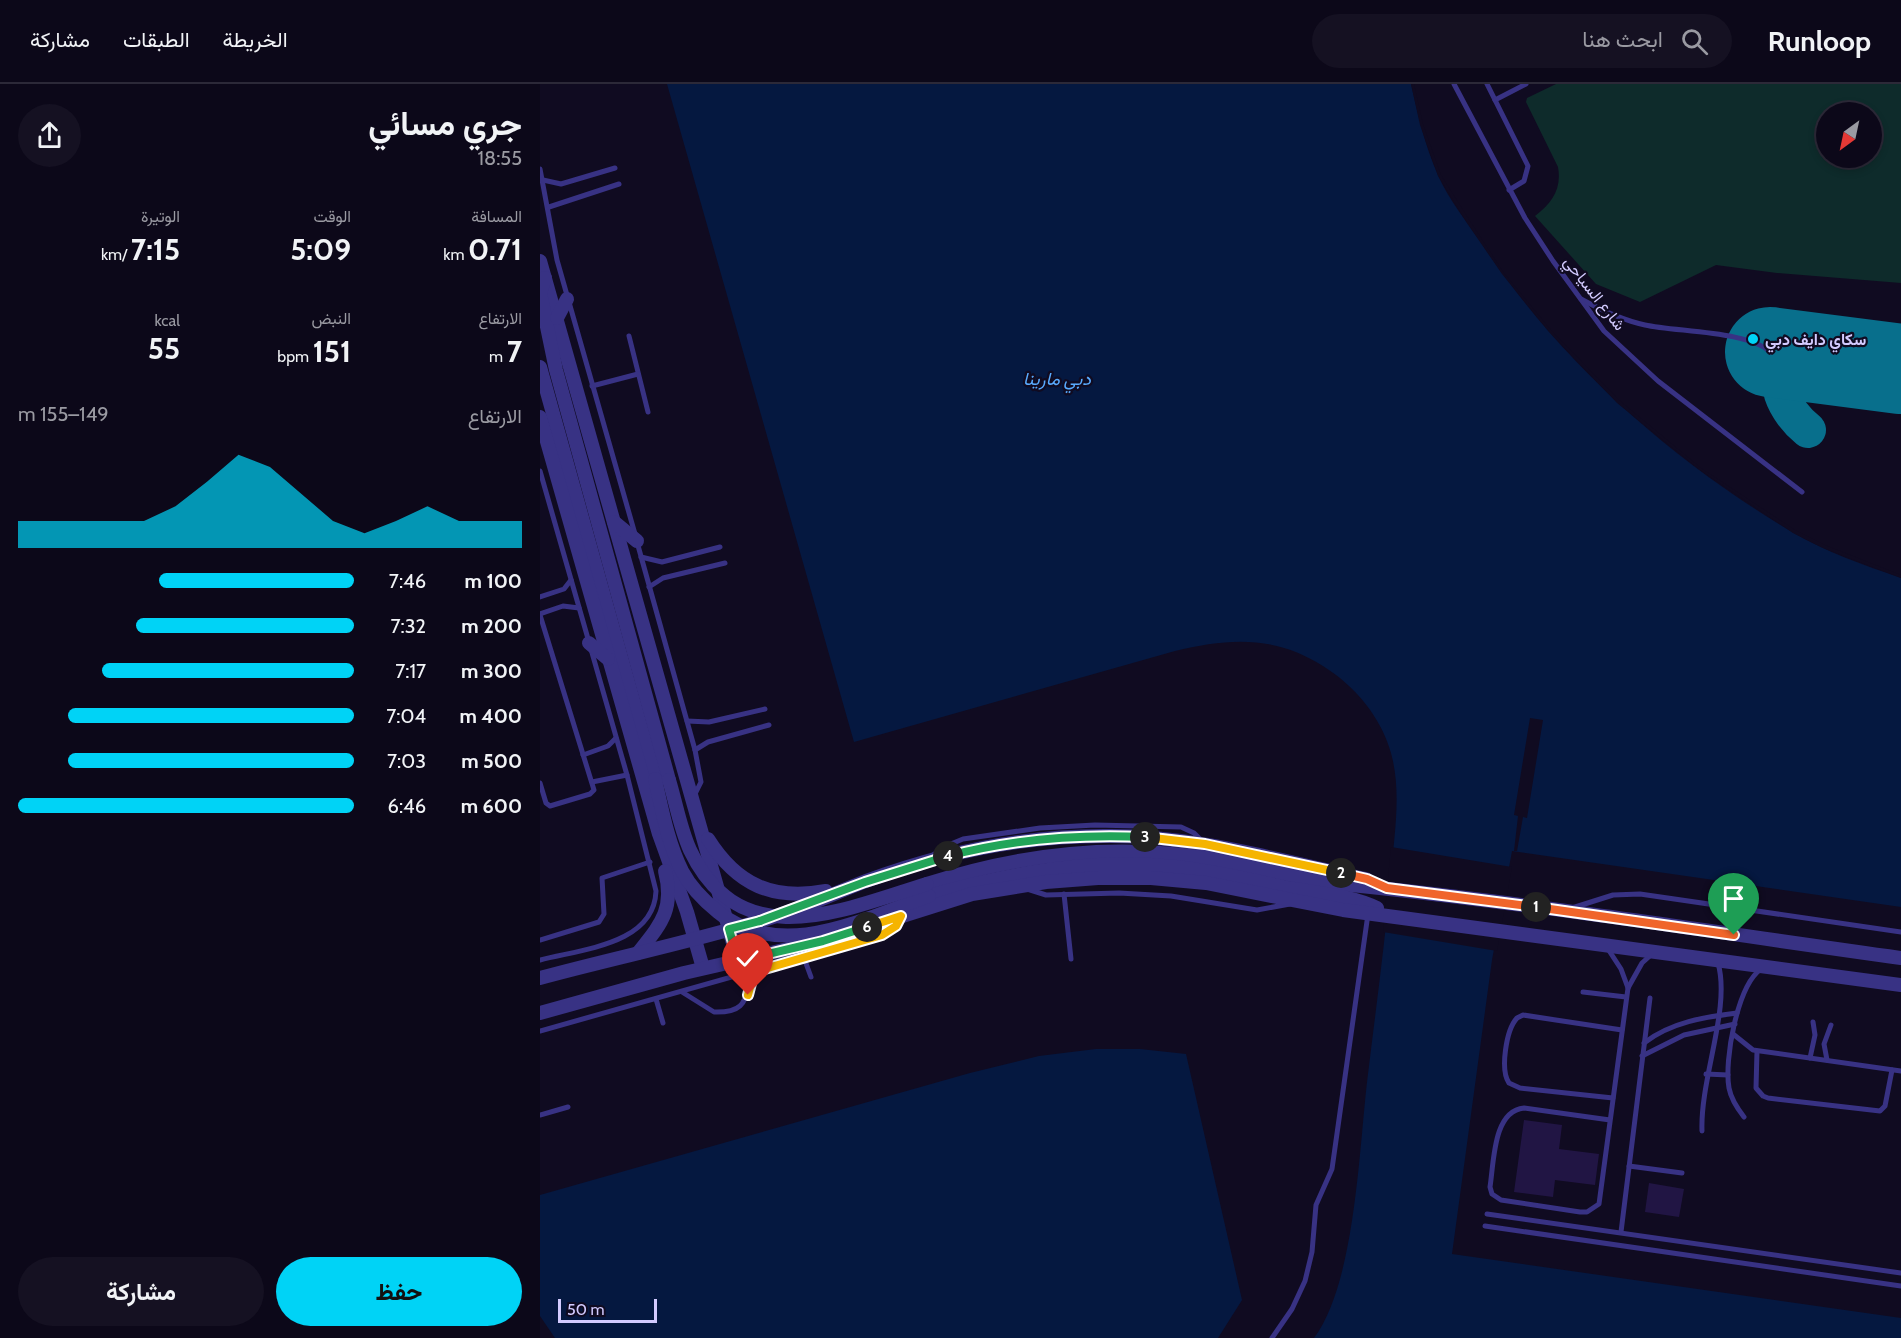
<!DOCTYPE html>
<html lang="ar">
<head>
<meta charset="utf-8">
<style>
	:root { --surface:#0c0819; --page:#151122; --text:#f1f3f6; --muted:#9a9aa2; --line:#2c2938; --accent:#00d3f6 }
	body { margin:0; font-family:Cabin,Vazirmatn,sans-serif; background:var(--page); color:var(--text); direction:rtl; height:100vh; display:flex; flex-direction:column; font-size:22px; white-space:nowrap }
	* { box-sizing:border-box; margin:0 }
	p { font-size:20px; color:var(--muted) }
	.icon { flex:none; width:33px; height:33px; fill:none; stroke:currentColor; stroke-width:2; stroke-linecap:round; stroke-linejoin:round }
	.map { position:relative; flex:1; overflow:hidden; direction:ltr }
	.drawer { display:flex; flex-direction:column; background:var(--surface); width:540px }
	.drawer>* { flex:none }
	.needle { width:39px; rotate:213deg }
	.controls { position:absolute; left:1276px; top:18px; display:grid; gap:12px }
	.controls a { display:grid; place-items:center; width:66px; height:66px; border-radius:50%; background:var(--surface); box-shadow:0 3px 9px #0003,0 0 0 2px var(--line); font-size:30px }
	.scale { position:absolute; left:18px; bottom:15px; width:99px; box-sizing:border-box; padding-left:6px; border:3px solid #d3cbff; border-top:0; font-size:16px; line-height:21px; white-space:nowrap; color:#d3cbff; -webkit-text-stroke:4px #100b21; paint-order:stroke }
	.pin { position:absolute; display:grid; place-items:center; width:51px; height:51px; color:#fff; margin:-62px -26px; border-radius:50% 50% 50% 0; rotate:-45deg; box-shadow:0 0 6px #0007 }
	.pin .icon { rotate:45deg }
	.km { position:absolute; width:30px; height:30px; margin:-15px; border-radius:50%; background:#222; color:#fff; font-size:16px; line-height:30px; text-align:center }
	.round { display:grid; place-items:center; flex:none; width:63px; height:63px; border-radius:32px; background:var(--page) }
	.summary { display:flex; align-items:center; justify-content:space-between; height:102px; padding:0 18px }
	h1 { font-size:33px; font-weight:700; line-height:45px }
	.stats { display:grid; grid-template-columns:repeat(3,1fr); gap:9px; height:102px; padding:6px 18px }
	.stats div { display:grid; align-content:center }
	.stats b { font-size:30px; font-weight:700 }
	.stats small { font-size:16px; font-weight:400 }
	.stats p { font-size:16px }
	.chart { height:168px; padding:12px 18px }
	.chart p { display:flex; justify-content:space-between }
	.chart svg { width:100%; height:108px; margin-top:6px; fill:var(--accent); opacity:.7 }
	.primary-button { display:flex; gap:12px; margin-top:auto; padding:12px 18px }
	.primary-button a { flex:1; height:69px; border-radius:36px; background:var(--accent); color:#111; font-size:24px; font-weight:700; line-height:69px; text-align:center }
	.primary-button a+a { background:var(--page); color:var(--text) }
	ul { padding:0 18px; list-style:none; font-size:20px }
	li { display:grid; grid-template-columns:96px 72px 1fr; align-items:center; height:45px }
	li i { height:15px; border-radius:8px; background:var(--accent) }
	header { display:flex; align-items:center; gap:36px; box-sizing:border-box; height:84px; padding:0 30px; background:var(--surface); border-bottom:2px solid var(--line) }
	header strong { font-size:28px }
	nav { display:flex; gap:33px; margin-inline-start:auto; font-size:21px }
	.search { width:420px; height:54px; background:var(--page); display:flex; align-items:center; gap:15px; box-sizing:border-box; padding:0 21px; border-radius:33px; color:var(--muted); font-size:22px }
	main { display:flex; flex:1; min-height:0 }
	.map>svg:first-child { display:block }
	.green { fill:#0e2b2b; fill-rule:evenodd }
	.water { fill:#051840 }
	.pier { fill:#100b21 }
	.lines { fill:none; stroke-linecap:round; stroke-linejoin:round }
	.taxiway { stroke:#086f8c; stroke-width:36 }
	.runway { stroke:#086f8c; stroke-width:90 }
	.building { fill:#211544 }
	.service { stroke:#383284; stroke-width:5 }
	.tertiary { stroke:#383284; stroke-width:14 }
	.tertiary-bridge { stroke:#383284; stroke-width:14 }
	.split-1-casing { stroke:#fff; stroke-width:12 }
	.split-2-casing { stroke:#fff; stroke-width:12 }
	.split-3-casing { stroke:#fff; stroke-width:12 }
	.split-4-casing { stroke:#fff; stroke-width:12 }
	.split-5-casing { stroke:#fff; stroke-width:12 }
	.split-6-casing { stroke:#fff; stroke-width:12 }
	.split-7-casing { stroke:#fff; stroke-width:12 }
	.split-1 { stroke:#f0652b; stroke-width:8 }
	.split-2 { stroke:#f0652b; stroke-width:8 }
	.split-3 { stroke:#f5b400; stroke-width:8 }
	.split-4 { stroke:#22a559; stroke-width:8 }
	.split-5 { stroke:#22a559; stroke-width:8 }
	.split-6 { stroke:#22a559; stroke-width:8 }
	.split-7 { stroke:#f5b400; stroke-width:8 }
	.poi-dot { fill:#00d3f6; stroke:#100b21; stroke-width:2 }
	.labels { text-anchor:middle; stroke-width:4.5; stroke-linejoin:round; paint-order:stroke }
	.street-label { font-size:16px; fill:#d3cbff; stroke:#100b21 }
	.poi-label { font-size:16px; font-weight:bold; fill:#d3cbff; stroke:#100b21; text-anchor:start }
	.water-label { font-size:18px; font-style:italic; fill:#59abff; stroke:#100b21 }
</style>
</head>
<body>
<header>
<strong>Runloop</strong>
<div class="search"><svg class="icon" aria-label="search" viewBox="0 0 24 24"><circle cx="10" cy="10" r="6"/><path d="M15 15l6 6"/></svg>ابحث هنا</div>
<nav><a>الخريطة</a><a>الطبقات</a><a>مشاركة</a></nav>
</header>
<main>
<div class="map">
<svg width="1361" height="1254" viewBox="0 0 1361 1254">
	<rect width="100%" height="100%" fill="#100b21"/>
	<path class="green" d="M1016,0H1361V199L1237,189L1176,181L1100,218L1056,200L995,132C1012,119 1022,105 1018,83L986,18L987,14ZM1287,28H1332V74H1287Z"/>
	<g class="water">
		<path d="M127,0H871C878,31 885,62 898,91C908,115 927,138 942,160C1021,279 1130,375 1252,448C1286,468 1324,481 1361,494V823L972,767L952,876L912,1170L1361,1234V1254H774C816,1198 819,1061 828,990C836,924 845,858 851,791C854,751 862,709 851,669C841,633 815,602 783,582C735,551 688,554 635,567L314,658Z"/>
		<path d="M556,965H600L646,970L702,1216L678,1254H15L0,1232V1111L430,989L499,972Z"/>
	</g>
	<g class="pier">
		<path d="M871,0H874L883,40L901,91L930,137L964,189L1011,246L1079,316L1161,384L1255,446L1285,461L1361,491V494L1283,464L1253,449L1160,386L1077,319L1009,248L962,190L927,139L898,92L880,41Z"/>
		<path d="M990,634L1003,636L987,734L983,733L977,767H974L978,732L974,731Z"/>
		<path d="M851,763L972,783L957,867L843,848Z"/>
	</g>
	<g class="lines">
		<g class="taxiway">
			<path d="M1255,273C1224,292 1247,329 1268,346"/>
			<path d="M1292,276L1254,263L1244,269C1229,315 1304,286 1322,280"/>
		</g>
		<path class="runway" d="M1230,268L1361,285"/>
	</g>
	<g class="building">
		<path d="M984,1036L1022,1041L1019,1065L1059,1070L1055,1101L1015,1096L1013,1113L974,1108Z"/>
		<path d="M1109,1099L1144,1105L1139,1133L1105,1128Z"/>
	</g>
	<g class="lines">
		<g class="service">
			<path d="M914,0L985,134L1013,177L1064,247L1118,297L1262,408"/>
			<path d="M947,0L988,82L984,97L969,106"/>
			<path d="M955,16L986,0"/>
			<path d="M0,85L17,176L95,450"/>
			<path d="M3,96L21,100L75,84"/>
			<path d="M9,123L79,100"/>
			<path d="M1041,215C1061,226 1082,236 1105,241C1136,248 1209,247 1230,268"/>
			<path d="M89,252L108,328"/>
			<path d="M52,302L98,290"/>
			<path d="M0,387L87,691L116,807C114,861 41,865 0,876"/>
			<path d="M97,458L155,666L161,698L154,712"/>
			<path d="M101,473L122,478L180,463"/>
			<path d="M109,503L123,494L185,479"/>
			<path d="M0,513L24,505L31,496"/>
			<path d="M0,530L23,522L39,524"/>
			<path d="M0,531L54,706L50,710L10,722L6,719L0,699"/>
			<path d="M147,637L169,638L225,625"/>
			<path d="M155,666L168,658L229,641"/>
			<path d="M43,671L68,662L76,654"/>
			<path d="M52,698L87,691"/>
			<path d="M393,771L406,762L423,755L500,744L555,741L641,743L654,749L662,757"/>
			<path d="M484,804L506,811L579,809L631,812L717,826L750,820"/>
			<path d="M524,810L531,875"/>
			<path d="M1032,824L1073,811L1100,810L1361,848"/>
			<path d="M0,856L59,838L64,830L62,794L110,778"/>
			<path d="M1068,865L1081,885L1088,904"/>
			<path d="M264,874L271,893"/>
			<path d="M142,908L174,928C209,929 204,913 214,888"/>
			<path d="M1043,908L1086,913"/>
			<path d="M116,915L123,939"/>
			<path d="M0,947L341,851L351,846L360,836"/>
			<path d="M1193,950L1213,966L1361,987"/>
			<path d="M1104,959C1131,938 1165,933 1197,929"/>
			<path d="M1217,967L1216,1004L1223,1012L1228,1014L1340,1027L1345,1022L1352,986"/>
			<path d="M1102,972L1144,951L1195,940"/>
			<path d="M1270,974L1275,951L1273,938"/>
			<path d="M1287,976L1284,960L1291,941"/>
			<path d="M1166,990L1188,991"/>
			<path d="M1073,1014L980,1004L969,999C960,986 966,946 977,934L983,931L1082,946"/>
			<path d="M0,1031L28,1023"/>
			<path d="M1204,1033C1197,1024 1191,1015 1189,1004C1184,977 1197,902 1221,885"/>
			<path d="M1070,1036L984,1024C953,1027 954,1078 950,1103L952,1110L961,1116L1040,1128H1047L1059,1120L1088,904L1102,879L1112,870"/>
			<path d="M1162,1047C1160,995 1191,924 1178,879"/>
			<path d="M1089,1082L1142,1089"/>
			<path d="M947,1130L1361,1189"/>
			<path d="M945,1142L1361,1202"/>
			<path d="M1081,1148L1110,914"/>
			<path d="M732,1254L752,1225L765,1197L772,1168L776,1121L792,1085L828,830"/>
		</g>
		<g class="tertiary">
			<path d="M0,177L198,877"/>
			<path d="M5,194L0,209L16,286L129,696"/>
			<path d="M17,234L27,215"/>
			<path d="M0,283L115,695"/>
			<path d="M0,333L119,750L147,828L163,884"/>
			<path d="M74,438L97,457"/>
			<path d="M49,559L68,575"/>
			<path d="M168,755C197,801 233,817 286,807"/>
			<path d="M387,800C477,771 571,759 665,774C717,782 768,797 821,802C1002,821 1181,849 1361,874"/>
			<path d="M389,812C470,789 552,774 636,783C674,787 711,796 748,804C776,809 811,811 837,824"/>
			<path d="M98,869C120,841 135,826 125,787"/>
			<path d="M0,894C77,873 157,857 233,833C265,823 295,809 326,797C404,768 488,751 571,752C658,752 741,777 826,795"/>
			<path d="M0,929L144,889L283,857L432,810L506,798L558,794H611L666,799L803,826L1361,901"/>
		</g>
		<g class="tertiary-bridge">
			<path d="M115,695C122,726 128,759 142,787C151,804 163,816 178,828C241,879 323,835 389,812"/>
			<path d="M129,696C136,719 140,744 150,766C201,873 302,826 387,800"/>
		</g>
	</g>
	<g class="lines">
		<g class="split-1-casing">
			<path id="split-1" d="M996,823L1194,851"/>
		</g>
		<g class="split-2-casing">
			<path id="split-2" d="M801,789L827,795L847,804L996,823"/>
		</g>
		<g class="split-3-casing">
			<path id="split-3" d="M605,753L665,760L801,789"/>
		</g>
		<g class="split-4-casing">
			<path id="split-4" d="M408,772C473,755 539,750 605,753"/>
		</g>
		<g class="split-5-casing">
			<path id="split-5" d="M220,837L325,798L408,772"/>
		</g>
		<g class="split-6-casing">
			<path id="split-6" d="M220,837L189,845L198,877L283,857L327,843"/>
		</g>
		<g class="split-7-casing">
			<path id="split-7" d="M208,911L214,888L342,851L356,842L361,832L327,843"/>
		</g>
		<use href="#split-1" class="split-1"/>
		<use href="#split-2" class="split-2"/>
		<use href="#split-3" class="split-3"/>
		<use href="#split-4" class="split-4"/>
		<use href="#split-5" class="split-5"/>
		<use href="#split-6" class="split-6"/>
		<use href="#split-7" class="split-7"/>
	</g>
	<circle class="poi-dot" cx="1213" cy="255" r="6"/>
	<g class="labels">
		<g class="street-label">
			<text transform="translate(1055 209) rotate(52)" y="6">شارع السياحي</text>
		</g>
		<g class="poi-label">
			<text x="1225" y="261">سكاي دايف دبي</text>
		</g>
		<g class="water-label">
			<text x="517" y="301">دبي مارينا</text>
		</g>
	</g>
</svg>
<div class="controls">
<a><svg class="needle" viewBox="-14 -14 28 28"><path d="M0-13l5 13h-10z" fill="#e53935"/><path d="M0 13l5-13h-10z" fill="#9a9aa2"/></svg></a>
</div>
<div class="scale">50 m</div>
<div class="pin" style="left:1194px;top:851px;background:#1e9e55"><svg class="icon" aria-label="arrive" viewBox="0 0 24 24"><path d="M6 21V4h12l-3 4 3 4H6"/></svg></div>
<div class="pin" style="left:208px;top:911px;background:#d93025"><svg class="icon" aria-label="check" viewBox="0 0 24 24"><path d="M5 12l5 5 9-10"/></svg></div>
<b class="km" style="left:996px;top:823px">1</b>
<b class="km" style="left:801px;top:789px">2</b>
<b class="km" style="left:605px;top:753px">3</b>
<b class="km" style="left:408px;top:772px">4</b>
<b class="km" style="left:327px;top:843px">6</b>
</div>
<section class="drawer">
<div class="summary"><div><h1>جري مسائي</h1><p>18:55</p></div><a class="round"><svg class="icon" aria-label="share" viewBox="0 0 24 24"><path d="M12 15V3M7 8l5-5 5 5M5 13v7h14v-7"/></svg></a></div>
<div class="stats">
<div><p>المسافة</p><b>0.71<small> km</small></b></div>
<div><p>الوقت</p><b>5:09</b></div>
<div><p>الوتيرة</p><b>7:15<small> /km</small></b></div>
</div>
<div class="stats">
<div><p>الارتفاع</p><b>7<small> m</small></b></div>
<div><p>النبض</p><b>151<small> bpm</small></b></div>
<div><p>kcal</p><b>55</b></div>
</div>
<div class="chart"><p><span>الارتفاع</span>149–155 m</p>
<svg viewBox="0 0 160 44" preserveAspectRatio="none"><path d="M0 44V33L10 33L20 33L30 33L40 33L50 27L60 17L70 6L80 11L90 22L100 33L110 38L120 33L130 27L140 33L150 33L160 33V44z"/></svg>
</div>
<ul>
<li><b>100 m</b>7:46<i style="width:58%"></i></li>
<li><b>200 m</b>7:32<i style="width:65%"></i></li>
<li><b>300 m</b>7:17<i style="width:75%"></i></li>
<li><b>400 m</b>7:04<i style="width:85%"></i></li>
<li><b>500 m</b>7:03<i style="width:85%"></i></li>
<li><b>600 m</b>6:46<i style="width:100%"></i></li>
</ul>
<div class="primary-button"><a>حفظ</a><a>مشاركة</a></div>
</section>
</main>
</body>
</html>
